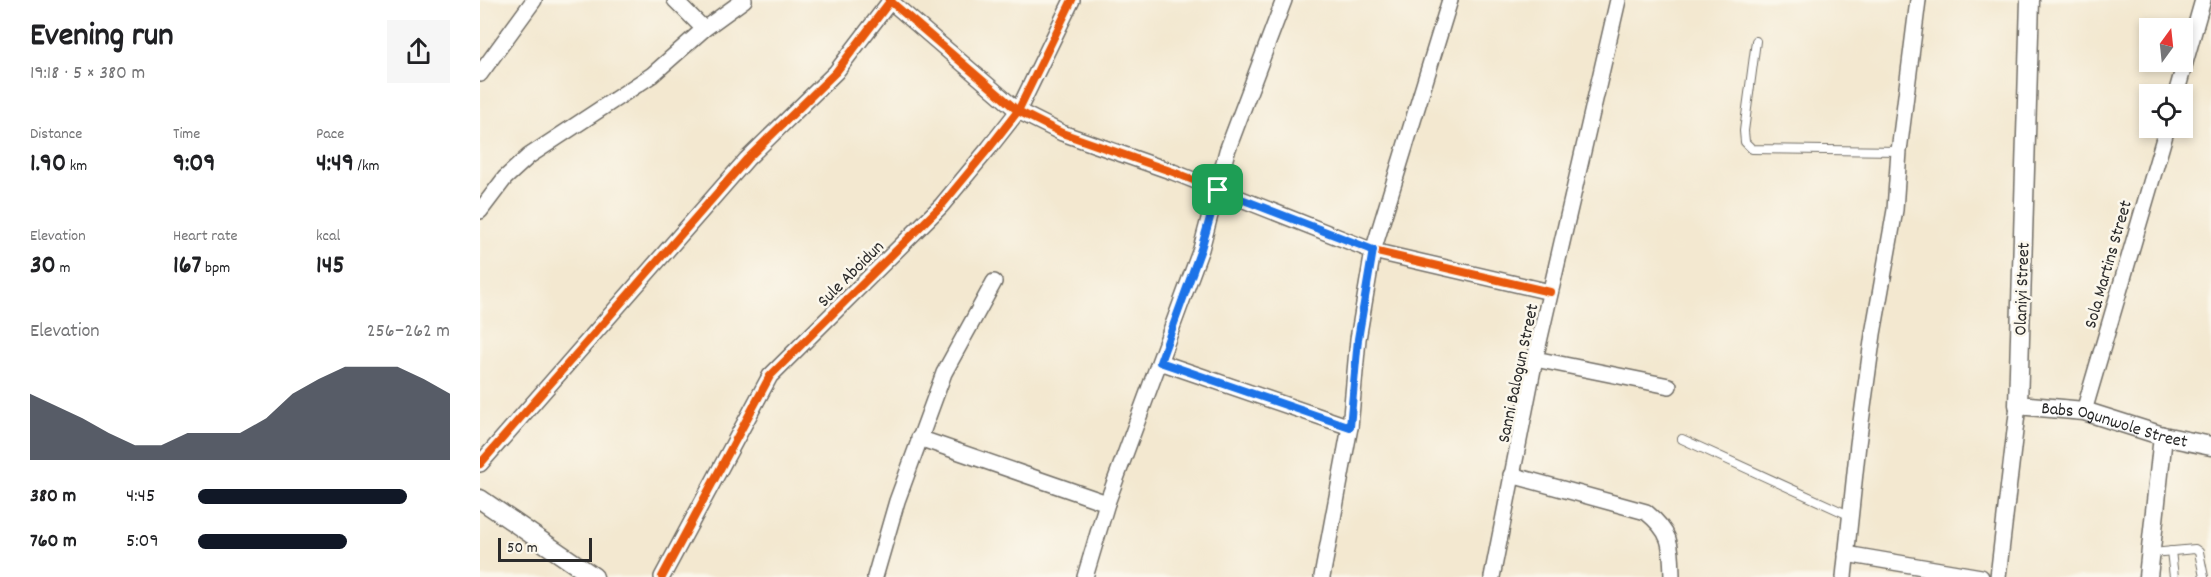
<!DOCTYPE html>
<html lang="en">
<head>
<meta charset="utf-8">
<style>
	:root { --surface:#fff; --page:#f6f6f6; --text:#202124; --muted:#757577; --accent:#111827 }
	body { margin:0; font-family:Dekko,sans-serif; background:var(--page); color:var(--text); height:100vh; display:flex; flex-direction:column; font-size:22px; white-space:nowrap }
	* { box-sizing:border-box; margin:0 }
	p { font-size:20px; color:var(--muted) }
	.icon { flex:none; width:33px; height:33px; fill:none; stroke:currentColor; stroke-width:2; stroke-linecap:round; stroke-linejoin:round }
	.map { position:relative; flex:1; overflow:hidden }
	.panel { display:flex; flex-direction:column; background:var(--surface); width:480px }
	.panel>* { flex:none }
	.needle { width:39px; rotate:15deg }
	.tools { position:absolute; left:1659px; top:18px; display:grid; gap:12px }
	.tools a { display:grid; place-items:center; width:54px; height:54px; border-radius:0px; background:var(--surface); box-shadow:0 3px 9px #0003; font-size:30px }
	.scale { position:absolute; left:18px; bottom:15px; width:94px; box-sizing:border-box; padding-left:6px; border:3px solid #2b2b2b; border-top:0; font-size:16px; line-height:21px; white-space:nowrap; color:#2b2b2b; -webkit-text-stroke:4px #fbf7ec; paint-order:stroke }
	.pin { position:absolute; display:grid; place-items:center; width:51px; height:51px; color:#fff; margin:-26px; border-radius:12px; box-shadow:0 3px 9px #0006 }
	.round { display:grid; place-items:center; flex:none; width:63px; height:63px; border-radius:0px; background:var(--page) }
	.overview { display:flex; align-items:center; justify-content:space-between; height:102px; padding:0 30px }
	h1 { font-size:33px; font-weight:800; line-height:45px }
	.metrics { display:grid; grid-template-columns:repeat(3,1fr); gap:9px; height:102px; padding:6px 30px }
	.metrics div { display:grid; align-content:center }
	.metrics b { font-size:26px; font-weight:800 }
	.metrics small { font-size:16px; font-weight:400 }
	.metrics p { font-size:16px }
	.chart { height:168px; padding:12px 30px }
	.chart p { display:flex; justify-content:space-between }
	.chart svg { width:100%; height:108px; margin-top:6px; fill:var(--accent); opacity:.7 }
	ul { padding:0 30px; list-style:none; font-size:20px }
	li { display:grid; grid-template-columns:96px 72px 1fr; align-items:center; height:45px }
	li i { height:15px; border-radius:8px; background:var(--accent) }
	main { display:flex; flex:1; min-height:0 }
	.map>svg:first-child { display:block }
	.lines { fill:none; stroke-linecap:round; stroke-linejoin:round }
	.service-casing { stroke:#716d65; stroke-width:10 }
	.minor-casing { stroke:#716d65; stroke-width:18 }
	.tertiary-casing { stroke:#716d65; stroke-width:21 }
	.service { stroke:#fff; stroke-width:8 }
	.minor { stroke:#fff; stroke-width:15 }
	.tertiary { stroke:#fff; stroke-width:18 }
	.cycleway-casing { stroke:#fbf7ec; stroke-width:11 }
	.cycleway { stroke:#e8590c; stroke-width:8 }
	.route-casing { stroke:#fff; stroke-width:12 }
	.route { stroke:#1a73e8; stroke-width:8 }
	.labels { text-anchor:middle; stroke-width:5; stroke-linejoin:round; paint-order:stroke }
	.street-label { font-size:18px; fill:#2b2b2b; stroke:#fbf7ec }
</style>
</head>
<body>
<main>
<section class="panel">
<div class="overview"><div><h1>Evening run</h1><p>19:18 · 5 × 380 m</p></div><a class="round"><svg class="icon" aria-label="share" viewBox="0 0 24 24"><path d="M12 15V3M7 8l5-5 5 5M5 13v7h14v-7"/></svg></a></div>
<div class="metrics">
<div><p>Distance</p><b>1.90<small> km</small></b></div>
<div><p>Time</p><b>9:09</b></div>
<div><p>Pace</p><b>4:49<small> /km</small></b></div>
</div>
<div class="metrics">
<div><p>Elevation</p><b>30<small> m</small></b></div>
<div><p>Heart rate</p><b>167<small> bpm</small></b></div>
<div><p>kcal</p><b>145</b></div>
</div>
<div class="chart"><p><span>Elevation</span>256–262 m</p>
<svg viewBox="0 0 160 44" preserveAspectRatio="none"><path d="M0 44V17L10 22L20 27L30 33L40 38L50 38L60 33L70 33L80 33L90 27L100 17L110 11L120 6L130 6L140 6L150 11L160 17V44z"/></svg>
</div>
<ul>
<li><b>380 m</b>4:45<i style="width:83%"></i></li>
<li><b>760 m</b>5:09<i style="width:59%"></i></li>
</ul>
</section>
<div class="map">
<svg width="1731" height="577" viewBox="0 0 1731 577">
	<rect width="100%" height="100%" fill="#fbf7ec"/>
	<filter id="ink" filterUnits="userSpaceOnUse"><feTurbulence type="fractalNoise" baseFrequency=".0167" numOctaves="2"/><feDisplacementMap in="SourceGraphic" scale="12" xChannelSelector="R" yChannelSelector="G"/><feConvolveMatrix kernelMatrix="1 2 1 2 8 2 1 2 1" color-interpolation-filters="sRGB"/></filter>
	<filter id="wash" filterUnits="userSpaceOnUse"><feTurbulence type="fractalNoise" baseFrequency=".008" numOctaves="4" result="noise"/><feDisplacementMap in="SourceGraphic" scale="24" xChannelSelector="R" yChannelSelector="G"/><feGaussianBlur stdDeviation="1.35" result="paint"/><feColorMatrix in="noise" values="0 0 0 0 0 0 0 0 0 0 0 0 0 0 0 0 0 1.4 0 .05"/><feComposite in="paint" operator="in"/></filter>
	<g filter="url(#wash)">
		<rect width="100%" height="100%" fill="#f3e8d0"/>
	</g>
	<g filter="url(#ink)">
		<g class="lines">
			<g class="service-casing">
				<g id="service">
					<path d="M1276,41L1264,131L1265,142L1272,149L1419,151"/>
					<path d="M1202,439L1371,516"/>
					<path d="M1691,551L1694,577"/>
					<path d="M1672,553L1715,549L1719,552L1724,577"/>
				</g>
			</g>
			<g class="minor-casing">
				<g id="minor">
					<path d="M195,0L224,29"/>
					<path d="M409,0L538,111L582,133L693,172L893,251L1070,292"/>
					<path d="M0,74L54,0"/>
					<path d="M1696,94L1723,0"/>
					<path d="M0,211L25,178L49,156L172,75L224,29L264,0"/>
					<path d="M1055,359L1189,386"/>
					<path d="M680,362L870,427"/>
					<path d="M1604,411L1687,128"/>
					<path d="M439,438L627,503"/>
					<path d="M0,464L267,159L356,72L411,0"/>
					<path d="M1031,475L1166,512C1192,533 1191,545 1192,577"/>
					<path d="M1366,554L1501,577"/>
					<path d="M182,577L290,376L461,206L509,148L538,111L592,0"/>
					<path d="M395,577L417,501L464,373L514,282"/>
					<path d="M605,577L627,503L721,249L747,151L804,0"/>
					<path d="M842,577L870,427L878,339L893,251L970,0"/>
					<path d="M1012,577L1055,359L1138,0"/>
					<path d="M1364,577L1378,444L1393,334L1415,210L1419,151L1438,0"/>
					<path d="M1518,577L1538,405"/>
				</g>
			</g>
			<g class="tertiary-casing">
				<g id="tertiary">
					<path id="s1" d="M1550,0L1538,405L1604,411L1683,436L1731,446"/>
					<path d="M0,499L114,577"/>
					<path d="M1668,577L1683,436"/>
				</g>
			</g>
			<use href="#service" class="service"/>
			<use href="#minor" class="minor"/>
			<use href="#tertiary" class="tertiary"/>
			<g class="cycleway-casing">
				<g id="cycleway">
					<path d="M409,0L538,111L582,133L693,172L893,251L1070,292"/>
					<path d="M0,464L267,159L356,72L411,0"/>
					<path d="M182,577L290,376L461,206L509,148L538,111L592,0"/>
				</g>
			</g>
			<use href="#cycleway" class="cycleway"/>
		</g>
	</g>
	<g class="lines" filter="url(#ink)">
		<g class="route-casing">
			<path id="route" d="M738,190L893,250L878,339L870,427L680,362L721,249Z"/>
		</g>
		<use href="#route" class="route"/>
	</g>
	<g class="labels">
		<g class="street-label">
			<text transform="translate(1627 264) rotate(-74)" y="6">Sola Martins Street</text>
			<text transform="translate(370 273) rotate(-45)" y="6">Sule Aboidun</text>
			<text transform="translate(1541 289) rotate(-88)" y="6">Olaniyi Street</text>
			<text transform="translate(1037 373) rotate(-78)" y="6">Sanni Balogun Street</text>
			<text dy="6" stroke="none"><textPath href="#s1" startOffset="504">Babs Ogunwole Street</textPath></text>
		</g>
	</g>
</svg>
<div class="tools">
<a><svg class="needle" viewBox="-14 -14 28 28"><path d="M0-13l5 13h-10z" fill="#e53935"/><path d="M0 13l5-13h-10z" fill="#757577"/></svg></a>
<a><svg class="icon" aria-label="locate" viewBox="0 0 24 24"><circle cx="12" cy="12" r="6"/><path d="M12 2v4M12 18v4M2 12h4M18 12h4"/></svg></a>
</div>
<div class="scale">50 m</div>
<div class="pin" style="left:738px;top:190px;background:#1e9e55"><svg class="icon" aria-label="arrive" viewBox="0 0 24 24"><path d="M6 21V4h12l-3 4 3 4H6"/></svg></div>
</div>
</main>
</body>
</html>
